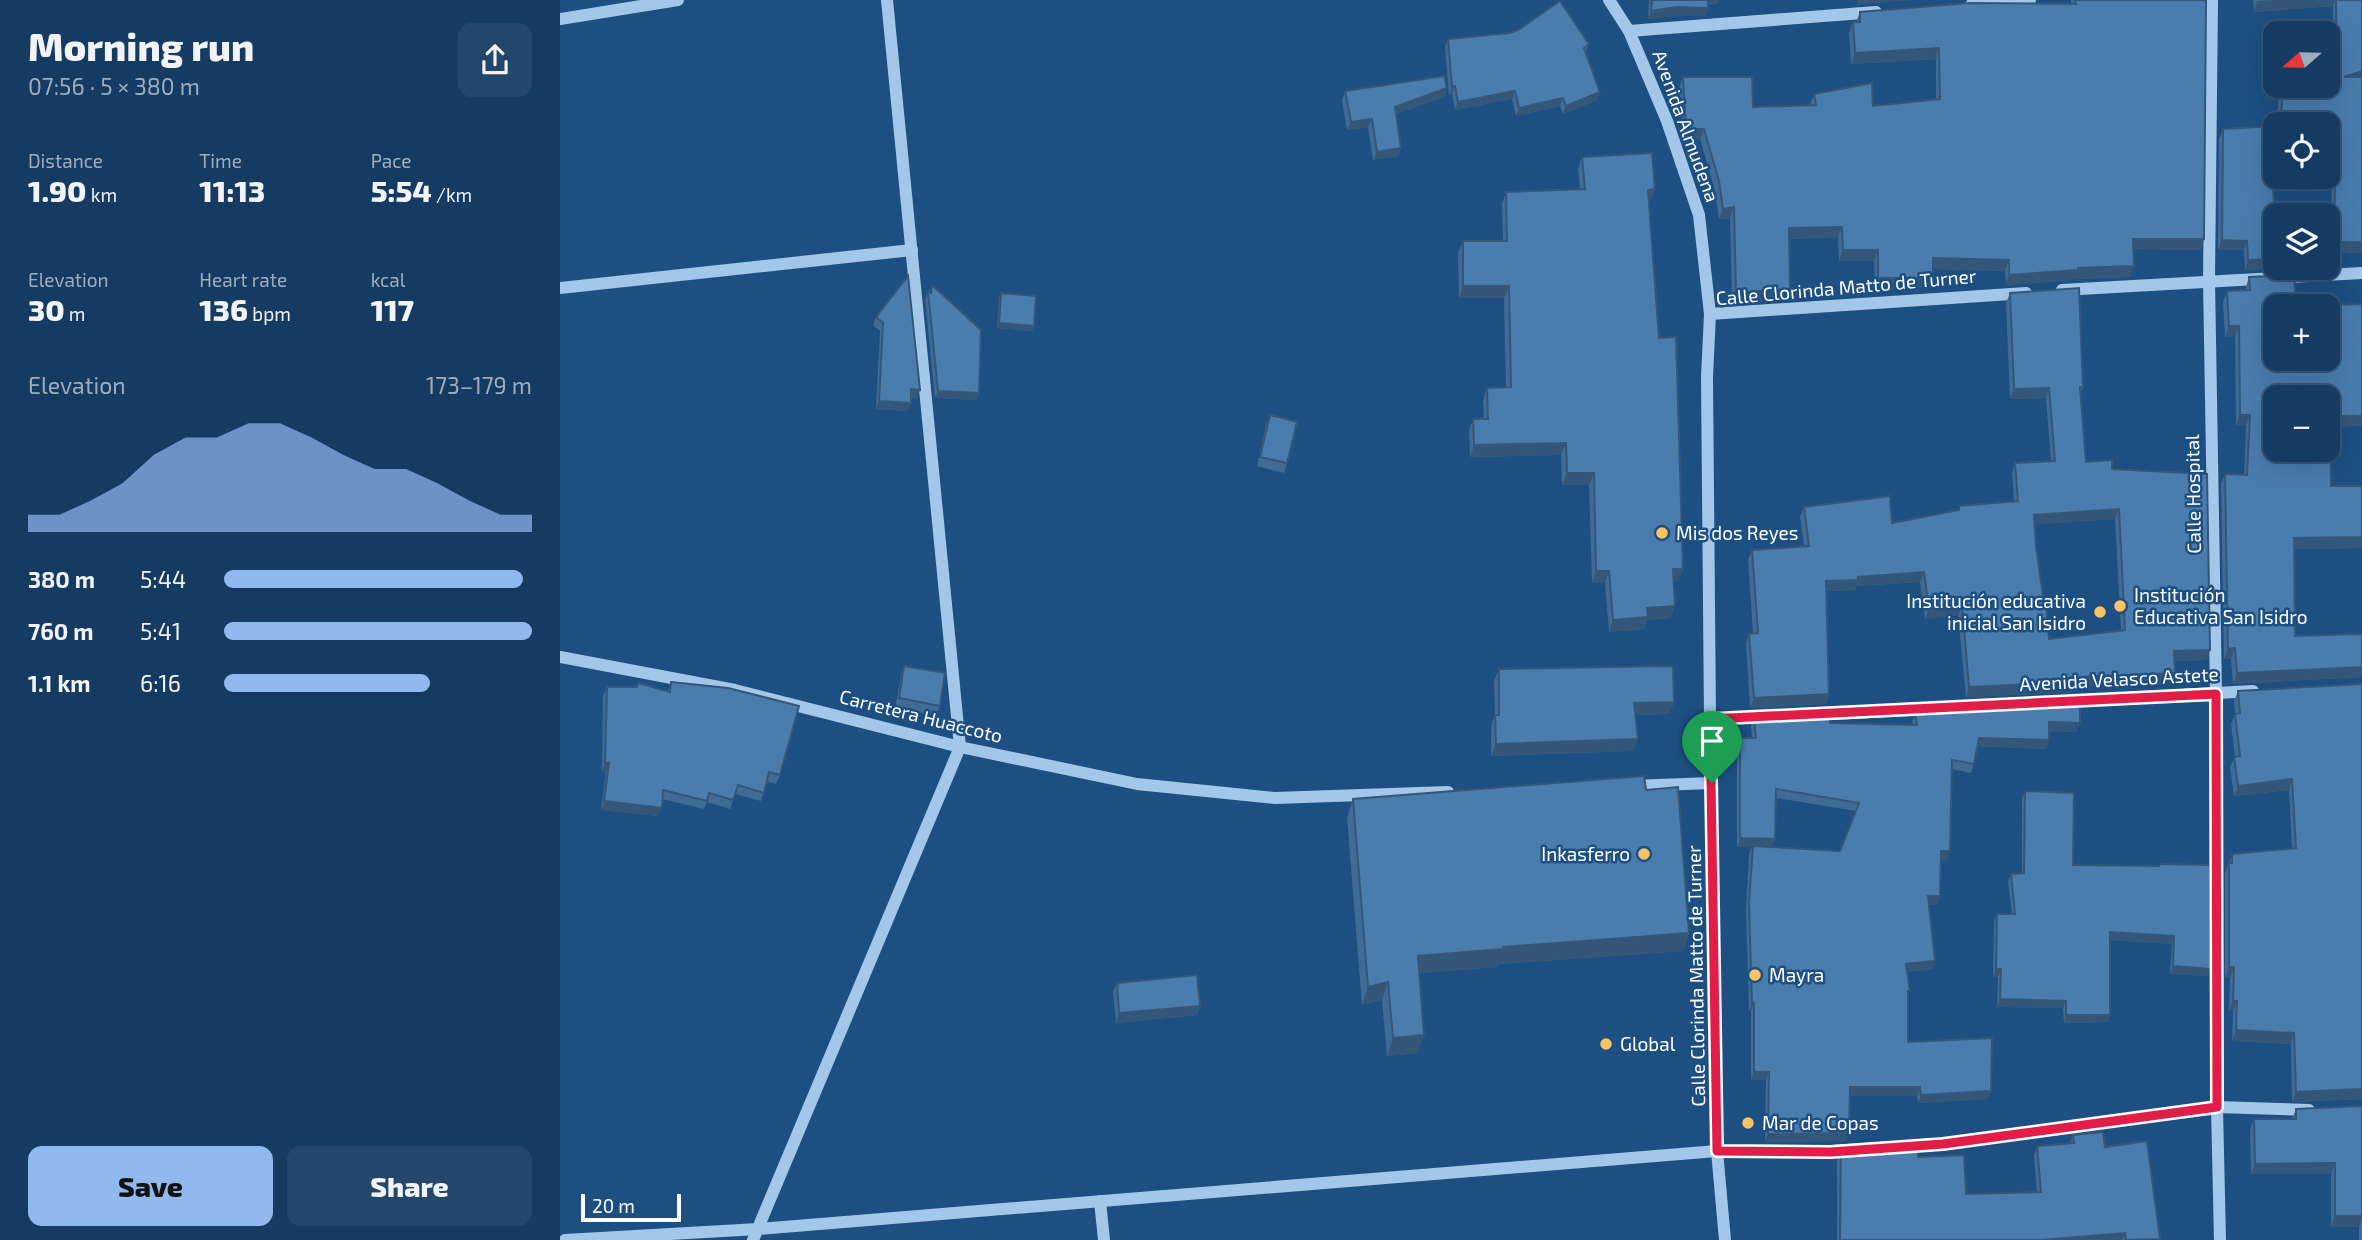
<!DOCTYPE html>
<html lang="en">
<head>
<meta charset="utf-8">
<style>
	:root { --surface:#163b62; --page:#23466b; --text:#f1f3f6; --muted:#9eadbe; --line:#355577; --accent:#90b9f0 }
	body { margin:0; font-family:"Exo 2",sans-serif; background:var(--page); color:var(--text); height:100vh; display:flex; flex-direction:column; font-size:26px; white-space:nowrap }
	* { box-sizing:border-box; margin:0 }
	p { font-size:23px; color:var(--muted) }
	.icon { flex:none; width:38px; height:38px; fill:none; stroke:currentColor; stroke-width:2; stroke-linecap:round; stroke-linejoin:round }
	.map { position:relative; flex:1; overflow:hidden }
	.sheet { display:flex; flex-direction:column; background:var(--surface); width:560px }
	.sheet>* { flex:none }
	.needle { width:46px; rotate:250deg }
	.buttons { position:absolute; left:1703px; top:21px; display:grid; gap:14px }
	.buttons a { display:grid; place-items:center; width:77px; height:77px; border-radius:14px; background:var(--surface); box-shadow:0 7px 28px #0002,0 0 0 2px var(--line); font-size:35px }
	.scale { position:absolute; left:21px; bottom:18px; width:100px; box-sizing:border-box; padding-left:7px; border:4px solid #fff; border-top:0; font-size:19px; line-height:24px; white-space:nowrap; color:#fff; -webkit-text-stroke:5px #1d4f82; paint-order:stroke }
	.pin { position:absolute; display:grid; place-items:center; width:60px; height:60px; color:#fff; margin:-72px -30px; border-radius:50% 50% 50% 0; rotate:-45deg; box-shadow:0 0 7px #0007 }
	.pin .icon { rotate:45deg }
	.round { display:grid; place-items:center; flex:none; width:74px; height:74px; border-radius:14px; background:var(--page) }
	.headline { display:flex; align-items:center; justify-content:space-between; height:119px; padding:0 28px }
	h1 { font-size:38px; font-weight:800; line-height:52px }
	.stats { display:grid; grid-template-columns:repeat(3,1fr); gap:10px; height:119px; padding:7px 28px }
	.stats div { display:grid; align-content:center }
	.stats b { font-size:30px; font-weight:800 }
	.stats small { font-size:19px; font-weight:400 }
	.stats p { font-size:19px }
	.chart { height:196px; padding:14px 28px }
	.chart p { display:flex; justify-content:space-between }
	.chart svg { width:100%; height:126px; margin-top:7px; fill:var(--accent); opacity:.7 }
	.primary-button { display:flex; gap:14px; margin-top:auto; padding:14px 28px }
	.primary-button a { flex:1; height:80px; border-radius:14px; background:var(--accent); color:#111; font-size:28px; font-weight:800; line-height:80px; text-align:center }
	.primary-button a+a { background:var(--page); color:var(--text) }
	ul { padding:0 28px; list-style:none; font-size:23px }
	li { display:grid; grid-template-columns:112px 84px 1fr; align-items:center; height:52px }
	li i { height:18px; border-radius:9px; background:var(--accent) }
	main { display:flex; flex:1; min-height:0 }
	.map>svg:first-child { display:block }
	.lines { fill:none; stroke-linecap:round; stroke-linejoin:round }
	.minor { stroke:#a2c7e9; stroke-width:12 }
	.wall { fill:#406b95; fill-rule:evenodd }
	.shaded-wall { fill:#345779 }
	.building { fill:#4a7cad; stroke:#345779; stroke-width:2; fill-rule:evenodd }
	.route-casing { stroke:#fff; stroke-width:14 }
	.route { stroke:#e11d48; stroke-width:9 }
	.poi-dot { fill:#f9c461; stroke:#1d4f82; stroke-width:2.5 }
	.labels { text-anchor:middle; stroke-width:5; stroke-linejoin:round; paint-order:stroke }
	.street-label { font-size:19px; fill:#fff; stroke:#1d4f82 }
	.poi-label { font-size:19px; fill:#fff; stroke:#1d4f82; text-anchor:start }
</style>
</head>
<body>
<main>
<section class="sheet">
<div class="headline"><div><h1>Morning run</h1><p>07:56 · 5 × 380 m</p></div><a class="round"><svg class="icon" aria-label="share" viewBox="0 0 24 24"><path d="M12 15V3M7 8l5-5 5 5M5 13v7h14v-7"/></svg></a></div>
<div class="stats">
<div><p>Distance</p><b>1.90<small> km</small></b></div>
<div><p>Time</p><b>11:13</b></div>
<div><p>Pace</p><b>5:54<small> /km</small></b></div>
</div>
<div class="stats">
<div><p>Elevation</p><b>30<small> m</small></b></div>
<div><p>Heart rate</p><b>136<small> bpm</small></b></div>
<div><p>kcal</p><b>117</b></div>
</div>
<div class="chart"><p><span>Elevation</span>173–179 m</p>
<svg viewBox="0 0 160 44" preserveAspectRatio="none"><path d="M0 44V38L10 38L20 33L30 27L40 17L50 11L60 11L70 6L80 6L90 11L100 17L110 22L120 22L130 27L140 33L150 38L160 38V44z"/></svg>
</div>
<ul>
<li><b>380 m</b>5:44<i style="width:97%"></i></li>
<li><b>760 m</b>5:41<i style="width:100%"></i></li>
<li><b>1.1 km</b>6:16<i style="width:67%"></i></li>
</ul>
<div class="primary-button"><a>Save</a><a>Share</a></div>
</section>
<div class="map">
<svg width="1802" height="1240" viewBox="0 0 1802 1240">
	<rect width="100%" height="100%" fill="#1d4f82"/>
	<g class="lines">
		<g class="minor">
			<path d="M1049,0L1069,31L1107,121L1139,215L1150,314L1147,377L1150,719L1157,1151L1165,1240"/>
			<path d="M1652,0L1649,280L1656,693L1657,1107L1660,1240"/>
			<path d="M1411,5L1470,0"/>
			<path d="M0,19L118,0"/>
			<path d="M1069,31L1316,12"/>
			<path d="M0,288L352,250"/>
			<path d="M1502,290L1802,273"/>
			<path d="M1150,314L1466,293"/>
			<path d="M0,657L175,690L400,747L577,784L715,798L888,792"/>
			<path d="M1456,704L1693,691"/>
			<path d="M1254,715L1424,706"/>
			<path d="M1150,719L1221,716"/>
			<path d="M1071,786L1152,783"/>
			<path d="M540,1201L544,1240"/>
			<path d="M5,1240L198,1229L1157,1151H1271L1383,1144L1657,1107L1749,1110"/>
			<path d="M193,1240L400,747L327,0"/>
		</g>
	</g>
	<g class="wall">
		<path d="M1089,0H1159L1158,4H1148L1145,16H1114L1088,19Z"/>
		<path d="M1511,0H1646L1641,250L1574,249V266L1570,277L1515,279V280L1446,285L1445,271L1373,269L1369,288L1315,289L1314,261H1279L1278,237L1230,239L1226,300L1172,304L1170,218L1159,219L1155,191L1140,139L1123,140L1119,88L1123,77L1193,107L1250,105L1254,94L1313,106L1376,100V59L1291,64L1289,33L1293,22H1296L1300,12L1511,4Z"/>
		<path d="M1693,0H1802V253L1771,252L1772,133H1768V124H1717L1719,90L1721,86H1768L1773,83V6L1694,12Z"/>
		<path d="M888,39L1029,44L1025,53L1040,92L1037,100L1003,114L1000,106L956,116L952,99L895,110L892,94L889,95L885,47Z"/>
		<path d="M887,88L884,97L836,114L841,148L838,156L813,160L808,127L787,130L782,100L785,91Z"/>
		<path d="M1715,126V169H1712L1715,268H1725L1685,270L1684,250H1658L1659,139L1663,129Z"/>
		<path d="M1022,157L1095,189L1090,201H1089L1119,581H1114L1111,618L1087,620L1084,629L1049,632L1045,583H1032L1029,485H1002L1001,455L910,457L909,431L913,419H924L923,400L927,388L946,387L944,298H899L898,253L903,241H943L942,204L946,192L1020,190L1018,169Z"/>
		<path d="M348,276L360,390L357,398L351,397L348,411L316,409L320,331L313,325L316,317Z"/>
		<path d="M1689,277L1715,359L1770,326V315L1774,305L1770,427L1771,486H1802V548L1734,549L1735,636L1802,634V677L1673,684L1671,659H1664L1661,484L1665,474L1684,475L1686,425H1676L1675,336L1665,337L1663,302L1667,291L1685,290Z"/>
		<path d="M372,285L419,393L416,400L375,398L365,299L368,291L369,292Z"/>
		<path d="M441,293L474,326L472,331L437,328L439,298Z"/>
		<path d="M1450,293L1523,387L1521,393L1526,462L1552,469L1647,660L1615,661L1612,683L1519,687L1517,692L1406,697L1398,615L1365,619L1360,582L1296,586L1295,590L1267,591L1269,694L1266,704L1190,708L1186,643L1189,634L1193,633L1188,560L1192,550L1244,546L1240,517L1244,507L1332,523L1398,510L1399,506L1454,501L1452,473L1455,463L1491,461L1486,398L1450,399L1446,303ZM1555,519L1561,630L1489,639L1476,547L1475,524Z"/>
		<path d="M710,415L727,463L724,473L697,466L706,425Z"/>
		<path d="M344,666L380,706L376,716L335,708L341,676Z"/>
		<path d="M939,669L1114,702L1109,714L1075,715L1073,751L931,756V727L935,715L934,681Z"/>
		<path d="M111,682L220,775L216,784L207,781L201,801L175,794L170,809L147,802L144,809L102,799L98,816L41,810L46,772L42,771L43,696L47,687L108,691Z"/>
		<path d="M1802,684V1099L1732,1102L1731,1044L1672,1041L1673,1011H1669L1670,978H1665V873L1668,865L1672,854L1732,848L1729,790L1674,796L1670,767L1675,757L1671,724L1675,714L1674,701L1678,691Z"/>
		<path d="M1355,714L1516,732L1489,731V740L1486,749L1417,746L1414,764L1411,773L1392,769L1387,860H1381L1377,905H1369L1375,961L1372,969L1347,972L1348,1042L1431,1091L1428,1099L1358,1103L1357,1096H1290L1286,1141L1205,1142L1206,1080H1191V1011H1189L1186,911L1189,854L1192,847H1177V746L1180,738H1192L1191,726L1194,717L1270,723L1353,725L1352,722ZM1216,798L1296,811L1280,851L1212,847L1215,839Z"/>
		<path d="M1086,790L1129,933L1123,951L938,964L937,967L859,973L858,1053L827,1056L822,1000L802,1005L787,817L793,799Z"/>
		<path d="M1465,791L1513,865L1599,866L1600,864L1651,969L1648,976L1610,974L1612,944L1550,940V1015L1548,1022L1504,1023L1503,1008L1437,1007L1438,977H1433L1434,921L1437,914H1452L1448,882L1451,874L1462,873V798Z"/>
		<path d="M557,983L640,1006L637,1015L556,1023L553,992Z"/>
		<path d="M1802,1106V1240H1799V1227H1771V1174H1691L1690,1130L1694,1119H1732L1736,1109Z"/>
		<path d="M1513,1135L1545,1147L1600,1240H1277V1159L1281,1150L1358,1157L1406,1194L1477,1192L1474,1156L1477,1146L1510,1144Z"/>
	</g>
	<g class="shaded-wall">
		<path d="M1147,0H1159L1158,4L1145,3Z"/>
		<path d="M1298,0H1356L1296,5Z"/>
		<path d="M1716,0H1775L1773,6L1694,12L1697,1Z"/>
		<path d="M1117,7L1148,8L1145,16H1114L1088,19L1091,11Z"/>
		<path d="M1379,48L1376,59L1291,64L1295,53Z"/>
		<path d="M1802,71V81L1784,77Z"/>
		<path d="M895,86L892,94L889,95L892,87Z"/>
		<path d="M887,88L884,97L832,116L835,107Z"/>
		<path d="M955,91L952,99L895,110L898,102Z"/>
		<path d="M1040,92L1037,100L1003,114L1006,106Z"/>
		<path d="M1003,98L1000,106L956,116L959,108Z"/>
		<path d="M812,119L808,127L787,130L791,122Z"/>
		<path d="M1721,119L1776,123L1772,133H1768V124H1719Z"/>
		<path d="M1126,129H1144L1140,139L1123,140Z"/>
		<path d="M841,148L838,156L813,160L817,152Z"/>
		<path d="M1711,159H1715V169H1708Z"/>
		<path d="M1095,189L1090,201L1084,202L1088,190Z"/>
		<path d="M1174,207L1170,218L1159,219L1163,209Z"/>
		<path d="M1282,227L1278,237L1226,239L1229,228Z"/>
		<path d="M1573,239H1644L1641,250L1569,249Z"/>
		<path d="M1662,240L1687,241L1684,250H1658Z"/>
		<path d="M1774,242H1802V253L1771,252Z"/>
		<path d="M1283,250H1318L1314,261H1279Z"/>
		<path d="M1373,258L1449,260L1445,271L1369,269Z"/>
		<path d="M1715,259V268H1725L1685,270L1688,260Z"/>
		<path d="M1574,266L1570,277L1515,279V280L1446,285L1449,275L1518,268Z"/>
		<path d="M1318,278H1373L1369,288L1315,289Z"/>
		<path d="M903,286H949L944,298H899Z"/>
		<path d="M1230,289L1226,300L1172,304L1176,293Z"/>
		<path d="M439,323L474,326L472,331L437,328Z"/>
		<path d="M1669,326H1679L1675,336L1665,337Z"/>
		<path d="M1489,388L1486,398L1450,399L1454,389Z"/>
		<path d="M351,389L360,390L357,398L349,397Z"/>
		<path d="M378,391L419,393L416,400L375,398Z"/>
		<path d="M319,401L351,403L348,411L316,409Z"/>
		<path d="M1680,415H1690L1686,425H1676Z"/>
		<path d="M1770,416H1802V426L1768,427Z"/>
		<path d="M1006,443L1001,455L910,457L914,445Z"/>
		<path d="M1007,473H1034L1029,485H1002Z"/>
		<path d="M1559,509L1555,519L1471,525L1474,515Z"/>
		<path d="M1802,537V548L1730,549L1734,538Z"/>
		<path d="M1113,569H1123L1119,581H1109Z"/>
		<path d="M1036,571H1049L1045,583H1032Z"/>
		<path d="M1364,572L1360,582L1296,586L1295,590L1263,591L1266,581L1298,577Z"/>
		<path d="M1402,605L1398,615L1365,619L1369,609Z"/>
		<path d="M1115,606L1111,618L1087,620L1084,629L1049,632L1053,620L1087,608Z"/>
		<path d="M1675,648L1671,659H1664L1668,649Z"/>
		<path d="M1650,650L1647,660L1610,661L1614,651Z"/>
		<path d="M1802,667V677L1673,684L1677,673Z"/>
		<path d="M1615,673L1612,683L1519,687L1517,692L1406,697L1409,687L1521,677Z"/>
		<path d="M1269,694L1266,704L1190,708L1194,698Z"/>
		<path d="M1114,702L1109,714L1070,715L1074,703Z"/>
		<path d="M1489,722L1520,723L1516,732L1486,731Z"/>
		<path d="M1419,738L1489,740L1486,749L1416,746Z"/>
		<path d="M1078,739L1073,751L931,756L936,744Z"/>
		<path d="M45,763H49L46,772L42,771Z"/>
		<path d="M1732,779L1729,790L1674,796L1678,786Z"/>
		<path d="M44,801L102,808L98,816L41,810Z"/>
		<path d="M1180,838L1215,839L1212,848L1177,847Z"/>
		<path d="M1381,851H1390L1387,860H1378Z"/>
		<path d="M1368,896H1380L1377,905H1365Z"/>
		<path d="M1550,932L1614,936L1612,944L1547,940Z"/>
		<path d="M1129,933L1123,951L938,964L937,967L851,974L858,956L943,947Z"/>
		<path d="M1375,961L1372,969L1343,972L1346,964Z"/>
		<path d="M1613,966L1651,969L1648,976L1610,974Z"/>
		<path d="M1669,967H1674L1670,978H1665Z"/>
		<path d="M1436,969H1441L1438,977H1433Z"/>
		<path d="M828,982L822,1000L802,1005L808,987Z"/>
		<path d="M1440,999L1506,1001L1503,1008L1437,1007Z"/>
		<path d="M1673,1001H1677L1673,1011H1669Z"/>
		<path d="M1192,1003H1194L1191,1011H1189Z"/>
		<path d="M640,1006L637,1015L556,1023L559,1013Z"/>
		<path d="M1506,1015H1550L1548,1022L1504,1023Z"/>
		<path d="M1676,1030L1734,1033L1731,1044L1672,1041Z"/>
		<path d="M864,1035L858,1053L827,1056L833,1038Z"/>
		<path d="M1194,1072H1209L1206,1080H1191Z"/>
		<path d="M1290,1087H1360L1357,1096H1287Z"/>
		<path d="M1802,1089V1099L1732,1102L1736,1092Z"/>
		<path d="M1431,1091L1428,1099L1358,1103L1361,1095Z"/>
		<path d="M1289,1133L1286,1141L1205,1142L1208,1134Z"/>
		<path d="M1775,1163L1771,1174H1691L1695,1164Z"/>
		<path d="M1775,1216H1802V1218L1799,1227H1771Z"/>
		<path d="M1565,1233L1562,1240H1481Z"/>
	</g>
	<g class="building">
		<path d="M1092,0H1148V8L1117,7L1091,11Z"/>
		<path d="M1515,0H1646L1644,239H1573L1574,266L1518,268V270L1449,275V260L1373,258V278H1318V250H1283L1282,227L1229,228L1230,289L1176,293L1174,207L1163,209L1159,181L1144,129H1126L1123,77H1192L1193,107L1256,105L1254,94L1312,83L1313,106L1380,99L1379,48L1295,53L1293,22H1300V12L1409,3L1516,4Z"/>
		<path d="M1776,0H1802V71L1784,77H1802V242H1774L1776,123L1721,119L1723,86H1768V83L1777,84Z"/>
		<path d="M1000,1L1029,44L1024,48L1040,92L1006,106L1003,98L959,108L955,91L898,102L895,86L892,87L888,39L949,33L958,30Z"/>
		<path d="M884,76L887,88L835,107L841,148L817,152L812,119L791,122L785,91Z"/>
		<path d="M1715,126V159H1711L1715,219V259L1688,260L1687,241L1662,240L1663,129Z"/>
		<path d="M1092,153L1095,189L1088,190L1099,338L1116,337L1123,569H1113L1115,606L1087,608L1088,617L1053,620L1049,571H1036L1034,473H1007L1006,443L914,445L913,419H928L927,388L951,387L949,286H903V241H947L946,192L1025,189L1022,157Z"/>
		<path d="M1734,275L1736,306H1715V359H1768V326H1773L1774,305L1802,304V416H1770L1771,486H1802V537L1734,538L1735,636L1802,634V667L1677,673L1675,648L1668,649L1665,474L1687,475L1690,415H1680L1679,326H1669L1667,291L1690,290L1689,277ZM1715,397H1768V450H1715Z"/>
		<path d="M348,276L360,390L351,389V403L319,401L323,323L316,317Z"/>
		<path d="M372,285L421,330L419,393L378,391L368,291L371,293Z"/>
		<path d="M1519,288L1523,387H1520L1526,462L1552,460V469L1647,474L1650,650L1614,651L1615,673L1521,677V682L1409,687L1402,605L1369,609L1364,572L1298,577V580L1266,581L1269,694L1194,698L1189,634L1198,633L1192,550L1249,546L1244,507L1330,496L1332,523L1399,510V506L1458,501L1455,463L1495,461L1489,388L1454,389L1450,293ZM1559,509L1565,630L1489,639L1486,603H1484L1476,547L1474,515Z"/>
		<path d="M441,293L476,296L474,326L439,323Z"/>
		<path d="M710,415L737,422L727,463L700,457Z"/>
		<path d="M344,666L385,673L380,706L339,698Z"/>
		<path d="M1113,666L1114,702L1074,703L1078,739L936,744L935,715H939V669Z"/>
		<path d="M111,682L168,688L239,706L220,775L209,772L204,793L178,785L173,800L149,793L147,801L103,790L102,808L44,801L49,763H45L47,687H77L78,683L110,692Z"/>
		<path d="M1802,684V1089L1736,1092L1734,1033L1676,1030L1677,1001H1673L1674,967H1669V863H1672V854L1736,848L1732,779L1678,786L1674,757L1680,756L1675,714L1680,713L1678,691Z"/>
		<path d="M1520,701V723L1489,722V740L1419,738L1414,764L1392,760L1390,851H1381L1380,896H1368L1375,961L1346,964L1350,991H1348V1042L1432,1038L1431,1091L1361,1095L1360,1087H1290L1289,1133L1208,1134L1209,1072H1194V1003H1192L1189,903L1193,846L1280,851L1299,803L1216,789L1215,839L1180,838V738H1196L1194,717L1270,713V723L1357,725L1355,714L1410,706Z"/>
		<path d="M1084,776L1086,790L1118,787L1129,933L943,947V949L858,956L864,1035L833,1038L828,982L808,987L793,799Z"/>
		<path d="M1465,791L1514,793L1513,865L1599,866L1600,864L1650,865L1651,969L1613,966L1614,936L1550,932V1015H1506V1001L1440,999L1441,969H1436L1437,914H1455L1451,874L1464,873Z"/>
		<path d="M637,975L640,1006L559,1013L557,983Z"/>
		<path d="M1802,1106V1216H1775V1163L1695,1164L1694,1119H1736V1109Z"/>
		<path d="M1543,1132L1545,1147L1587,1141L1600,1239L1566,1240L1565,1233L1481,1240H1280L1281,1150L1358,1151V1157L1404,1155L1406,1194L1481,1192L1477,1146L1514,1143L1513,1135Z"/>
	</g>
	<g class="lines">
		<g class="route-casing">
			<path id="route" d="M1656,694L1657,1107L1383,1144L1271,1152L1157,1151L1150,719Z"/>
		</g>
		<use href="#route" class="route"/>
	</g>
	<g class="poi-dot">
		<circle cx="1102" cy="533" r="7"/>
		<circle cx="1560" cy="606" r="7"/>
		<circle cx="1540" cy="612" r="7"/>
		<circle cx="1084" cy="854" r="7"/>
		<circle cx="1195" cy="975" r="7"/>
		<circle cx="1046" cy="1044" r="7"/>
		<circle cx="1188" cy="1123" r="7"/>
	</g>
	<g class="labels">
		<g class="street-label">
			<text transform="translate(1126 126) rotate(70)" y="7">Avenida Almudena</text>
			<text transform="translate(1286 287) rotate(-5)" y="7">Calle Clorinda Matto de Turner</text>
			<text transform="translate(1633 494) rotate(-91)" y="7">Calle Hospital</text>
			<text transform="translate(1559 679) rotate(-3)" y="7">Avenida Velasco Astete</text>
			<text transform="translate(361 716) rotate(14)" y="7">Carretera Huaccoto</text>
			<text transform="translate(1136 976) rotate(-91)" y="7">Calle Clorinda Matto de Turner</text>
		</g>
		<g class="poi-label">
			<text x="1116" y="540">Mis dos Reyes</text>
			<text x="1574" y="602">Institución<tspan x="1574" dy="22">Educativa San Isidro</tspan></text>
			<text x="1526" y="608" text-anchor="end">Institución educativa<tspan x="1526" dy="22">inicial San Isidro</tspan></text>
			<text x="1070" y="861" text-anchor="end">Inkasferro</text>
			<text x="1209" y="982">Mayra</text>
			<text x="1060" y="1051">Global</text>
			<text x="1202" y="1130">Mar de Copas</text>
		</g>
	</g>
</svg>
<div class="buttons">
<a><svg class="needle" viewBox="-14 -14 28 28"><path d="M0-13l5 13h-10z" fill="#e53935"/><path d="M0 13l5-13h-10z" fill="#9eadbe"/></svg></a>
<a><svg class="icon" aria-label="locate" viewBox="0 0 24 24"><circle cx="12" cy="12" r="6"/><path d="M12 2v4M12 18v4M2 12h4M18 12h4"/></svg></a>
<a><svg class="icon" aria-label="layers" viewBox="0 0 24 24"><path d="M12 4l9 5-9 5-9-5zM3 14l9 5 9-5"/></svg></a>
<a>+</a>
<a>−</a>
</div>
<div class="scale">20 m</div>
<div class="pin" style="left:1152px;top:783px;background:#1e9e55"><svg class="icon" aria-label="arrive" viewBox="0 0 24 24"><path d="M6 21V4h12l-3 4 3 4H6"/></svg></div>
</div>
</main>
</body>
</html>
